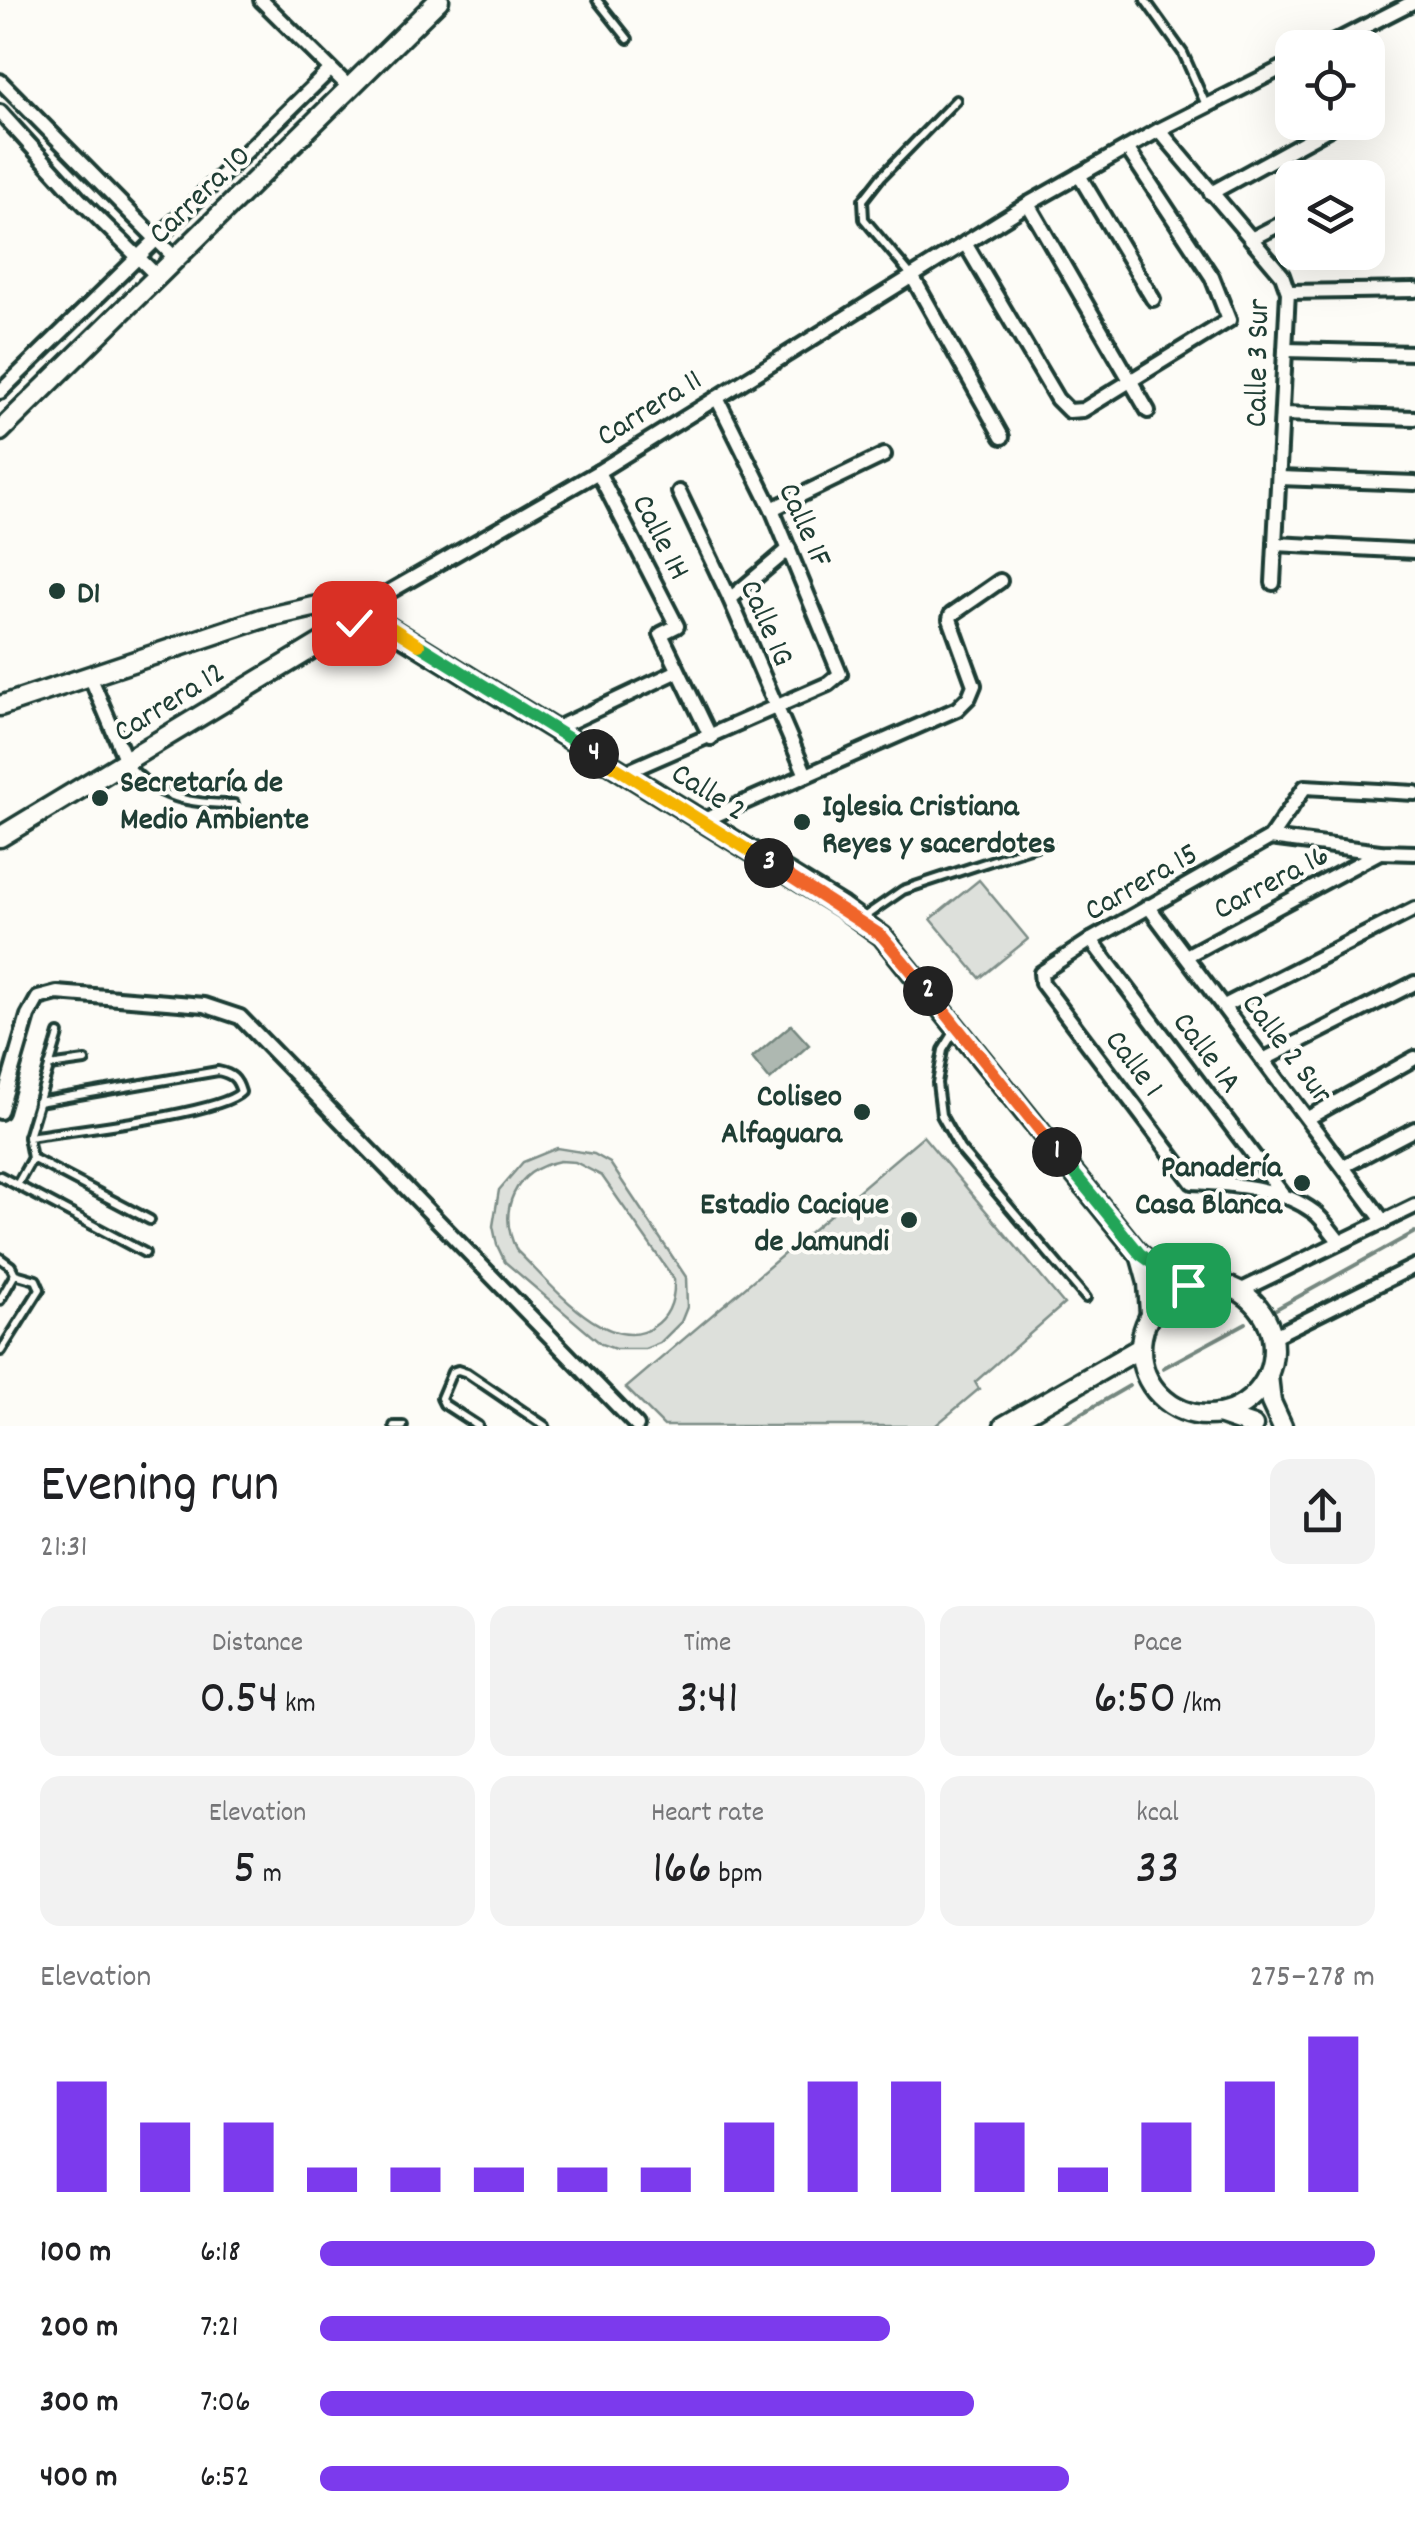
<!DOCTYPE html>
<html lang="en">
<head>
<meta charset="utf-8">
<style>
	:root { --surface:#fff; --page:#f2f2f2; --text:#202124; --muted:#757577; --accent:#7c3aed }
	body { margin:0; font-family:Dekko,sans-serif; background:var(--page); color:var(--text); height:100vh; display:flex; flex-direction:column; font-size:38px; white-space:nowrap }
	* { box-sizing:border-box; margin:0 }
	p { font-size:32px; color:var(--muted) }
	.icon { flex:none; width:55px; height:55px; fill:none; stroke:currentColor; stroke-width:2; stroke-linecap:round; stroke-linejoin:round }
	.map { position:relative; height:1426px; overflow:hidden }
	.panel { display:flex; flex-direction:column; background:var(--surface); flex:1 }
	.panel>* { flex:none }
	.buttons { position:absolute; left:1275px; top:30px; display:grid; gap:20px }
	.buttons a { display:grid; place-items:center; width:110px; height:110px; border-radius:20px; background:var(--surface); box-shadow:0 10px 40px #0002; font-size:50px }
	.pin { position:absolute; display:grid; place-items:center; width:85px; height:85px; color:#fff; margin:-42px; border-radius:20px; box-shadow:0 5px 15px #0006 }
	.km { position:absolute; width:50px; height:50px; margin:-25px; border-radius:50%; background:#222; color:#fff; font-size:28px; line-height:50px; text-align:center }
	.round { display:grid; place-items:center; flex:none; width:105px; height:105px; border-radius:20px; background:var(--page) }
	.summary { display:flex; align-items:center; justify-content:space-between; height:170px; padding:0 40px }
	h1 { font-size:55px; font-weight:600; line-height:75px }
	.stats { display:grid; grid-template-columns:repeat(3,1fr); gap:15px; height:170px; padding:10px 40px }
	.stats div { display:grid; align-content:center; border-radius:20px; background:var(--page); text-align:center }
	.stats b { font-size:50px; font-weight:600 }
	.stats small { font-size:28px; font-weight:400 }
	.stats p { font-size:28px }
	.chart { height:280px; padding:20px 40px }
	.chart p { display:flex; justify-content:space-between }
	.chart svg { width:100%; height:180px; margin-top:10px; stroke:var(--accent); stroke-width:6 }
	ul { padding:0 40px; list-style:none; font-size:32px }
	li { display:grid; grid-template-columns:160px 120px 1fr; align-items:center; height:75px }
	li i { height:25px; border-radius:12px; background:var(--accent) }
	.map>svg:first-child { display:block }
	.green { fill:#dde0db; stroke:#7e8e88; stroke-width:2.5; fill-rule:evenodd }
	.water { fill:#aeb8b1; stroke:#75877f; stroke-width:2.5 }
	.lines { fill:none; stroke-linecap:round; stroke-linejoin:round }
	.stream { stroke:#75877f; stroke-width:4 }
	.lane-casing { stroke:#1f3d34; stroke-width:14 }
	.street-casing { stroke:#1f3d34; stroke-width:20 }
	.secondary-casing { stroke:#1f3d34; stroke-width:25 }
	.lane { stroke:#fdfcf7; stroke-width:6 }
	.street { stroke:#fdfcf7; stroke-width:12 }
	.secondary { stroke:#fdfcf7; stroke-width:18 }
	.split-1-casing { stroke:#fff; stroke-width:20 }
	.split-2-casing { stroke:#fff; stroke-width:20 }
	.split-3-casing { stroke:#fff; stroke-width:20 }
	.split-4-casing { stroke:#fff; stroke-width:20 }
	.split-5-casing { stroke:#fff; stroke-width:20 }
	.split-6-casing { stroke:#fff; stroke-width:20 }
	.split-1 { stroke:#22a559; stroke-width:12 }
	.split-2 { stroke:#f0652b; stroke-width:12 }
	.split-3 { stroke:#f0652b; stroke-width:12 }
	.split-4 { stroke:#f5b400; stroke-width:12 }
	.split-5 { stroke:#22a559; stroke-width:12 }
	.split-6 { stroke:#f5b400; stroke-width:12 }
	.poi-dot { fill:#1f3d34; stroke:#fdfcf7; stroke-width:4 }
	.labels { text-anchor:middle; stroke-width:8; stroke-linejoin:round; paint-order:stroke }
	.street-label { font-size:32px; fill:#1f3d34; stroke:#fdfcf7 }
	.poi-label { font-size:32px; font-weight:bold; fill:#1f3d34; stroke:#fdfcf7; text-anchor:start }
</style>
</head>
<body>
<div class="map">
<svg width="1415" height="1426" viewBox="0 0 1415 1426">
	<rect width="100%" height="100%" fill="#fdfcf7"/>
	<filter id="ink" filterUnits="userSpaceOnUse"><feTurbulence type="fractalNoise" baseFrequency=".01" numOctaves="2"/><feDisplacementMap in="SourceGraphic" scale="20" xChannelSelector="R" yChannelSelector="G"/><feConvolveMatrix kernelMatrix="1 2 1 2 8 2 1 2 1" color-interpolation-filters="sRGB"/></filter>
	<g filter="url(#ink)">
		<g class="green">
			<path d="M979,880L1028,939L980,978L931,919Z"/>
			<path d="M923,1136L1064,1304L975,1382L979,1389L935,1426H664L626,1388Z"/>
			<path d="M557,1148L594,1154L610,1163L686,1277L687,1307L681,1322L660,1343L645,1349H615L601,1344L505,1262L497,1245L493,1226L499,1190L523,1162ZM560,1161L575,1162L602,1176L674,1279C675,1298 670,1316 653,1327C607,1358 547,1279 517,1251C496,1209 515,1170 560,1161Z"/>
		</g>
		<path class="water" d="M791,1025L809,1045L770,1080L752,1058Z"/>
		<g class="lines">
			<g class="stream">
				<path d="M1276,1309L1415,1232"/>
				<path d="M1163,1368L1246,1323"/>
				<path d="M1060,1426L1129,1386"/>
			</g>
			<g class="lane-casing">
				<g id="lane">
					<path d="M597,0L628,39"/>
					<path d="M1145,0L1183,53L1206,105"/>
					<path d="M911,275L864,219L863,200L881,177L956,100"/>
					<path d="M128,764C156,799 191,804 234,804"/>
					<path d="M861,919L903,890L1048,842"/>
					<path d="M956,1029L943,1050L937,1083L941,1115L960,1149L1086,1298"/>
					<path d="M49,1066L85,1061"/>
					<path d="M28,1137C65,1131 221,1114 241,1092C237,1078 232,1074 218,1071L38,1102"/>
					<path d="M32,1158L150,1220"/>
					<path d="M0,1176L145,1253"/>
					<path d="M17,1185L32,1158L28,1137L59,1034"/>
					<path d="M0,1258L11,1266L15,1274L0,1300"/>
					<path d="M1,1351L40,1289L36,1280L15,1274"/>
					<path d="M394,1426H403"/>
					<path d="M478,1426L444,1404L441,1398L452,1372L458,1370L467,1373L545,1426"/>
				</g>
			</g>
			<g class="street-casing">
				<g id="street">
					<path d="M261,0L350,88"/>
					<path d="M1323,48L1415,1"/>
					<path d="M0,81L174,257"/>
					<path d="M0,112L79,199L156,275"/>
					<path d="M1159,130L1282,275L1288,292L1273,583"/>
					<path d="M1079,175L1153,299"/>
					<path d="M1211,193L1328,129"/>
					<path d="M1028,204L1148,411"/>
					<path d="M1251,239L1292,218"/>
					<path d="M965,243L1057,399L1069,411L1083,410L1229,320L1212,277L1127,148"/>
					<path d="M912,276L1002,437"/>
					<path d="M1288,292L1415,290"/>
					<path d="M1285,350L1415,353"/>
					<path d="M0,392L330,70"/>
					<path d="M1282,414L1415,418"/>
					<path d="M598,472L677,626L661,634L711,738"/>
					<path d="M1279,478L1415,483"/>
					<path d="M679,492L730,599L806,775"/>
					<path d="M772,509L884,455"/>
					<path d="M1275,544L1415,551"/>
					<path d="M730,599L789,549"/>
					<path d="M361,608L598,472L1028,204L1159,130L1292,63"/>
					<path d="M90,676L126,761"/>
					<path d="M555,729L678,671"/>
					<path d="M624,773L828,684L840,674L772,509L717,398"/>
					<path d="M702,821L957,709L969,697L974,685L950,619L951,615L1000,581"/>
					<path d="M1270,838L1380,852L1415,853"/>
					<path d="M1148,906L1384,1222"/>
					<path d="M1091,940L1284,1196"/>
					<path d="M1186,956L1380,852"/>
					<path d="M1224,1006L1415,909"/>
					<path d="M1263,1060L1415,983"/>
					<path d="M0,1112L28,1016L38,998L57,993L204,1005L240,1017L637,1426"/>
					<path d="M1308,1118L1415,1058"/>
					<path d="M1344,1166L1415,1129"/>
					<path d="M1340,1242C1332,1233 1324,1220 1314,1212C1281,1187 1232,1184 1192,1182L1042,983L1041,973L1091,940L1270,838L1305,787L1415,793"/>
					<path d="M1240,1291L1415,1206"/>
					<path d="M1272,1337L1415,1266"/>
				</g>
			</g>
			<g class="secondary-casing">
				<g id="secondary">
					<path d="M0,431L439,0"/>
					<path d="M0,706L261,619L344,600L842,907L882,936L1139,1254L1164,1271L1198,1283"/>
					<path d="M0,837L354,623L361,608"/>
					<path d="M1140,1254L1148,1283L1150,1313"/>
					<circle cx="1207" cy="1349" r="66"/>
					<path d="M1268,1376L1271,1402L1282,1426"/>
					<path d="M1218,1414L1253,1426"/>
					<path d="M1004,1426L1140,1348"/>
				</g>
			</g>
			<use href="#lane" class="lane"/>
			<use href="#street" class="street"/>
			<use href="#secondary" class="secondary"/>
		</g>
	</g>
	<g class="lines" filter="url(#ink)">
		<g class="split-1-casing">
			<path id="split-1" d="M1057,1152L1140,1254L1164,1271L1198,1283L1188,1285"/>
		</g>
		<g class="split-2-casing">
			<path id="split-2" d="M928,991L1057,1152"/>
		</g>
		<g class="split-3-casing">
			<path id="split-3" d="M769,863L882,936L928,991"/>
		</g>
		<g class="split-4-casing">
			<path id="split-4" d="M594,754L769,863"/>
		</g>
		<g class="split-5-casing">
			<path id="split-5" d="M419,645L594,754"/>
		</g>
		<g class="split-6-casing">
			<path id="split-6" d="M354,623L361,608L419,645"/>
		</g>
		<use href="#split-1" class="split-1"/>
		<use href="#split-2" class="split-2"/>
		<use href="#split-3" class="split-3"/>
		<use href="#split-4" class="split-4"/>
		<use href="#split-5" class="split-5"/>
		<use href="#split-6" class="split-6"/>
	</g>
	<g class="poi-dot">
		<circle cx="57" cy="591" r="10"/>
		<circle cx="100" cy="798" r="10"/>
		<circle cx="802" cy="822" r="10"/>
		<circle cx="862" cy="1112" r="10"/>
		<circle cx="1302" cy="1183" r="10"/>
		<circle cx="909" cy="1220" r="10"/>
	</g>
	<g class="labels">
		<g class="street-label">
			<text transform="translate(198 193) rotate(-44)" y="11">Carrera 10</text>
			<text transform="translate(1255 363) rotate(-89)" y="11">Calle 3 Sur</text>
			<text transform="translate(648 406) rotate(-32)" y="11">Carrera 11</text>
			<text transform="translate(807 524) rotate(66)" y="11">Calle 1F</text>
			<text transform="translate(663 536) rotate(63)" y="11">Calle 1H</text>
			<text transform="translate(769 622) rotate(66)" y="11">Calle 1G</text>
			<text transform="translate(168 700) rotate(-32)" y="11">Carrera 12</text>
			<text transform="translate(710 790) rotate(32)" y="11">Calle 2</text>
			<text transform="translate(1140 880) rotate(-30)" y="11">Carrera 15</text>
			<text transform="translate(1270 880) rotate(-28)" y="11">Carrera 16</text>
			<text transform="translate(1289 1047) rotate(53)" y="11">Calle 2 Sur</text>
			<text transform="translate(1209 1051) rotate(53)" y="11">Calle 1A</text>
			<text transform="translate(1136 1062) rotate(53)" y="11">Calle 1</text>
		</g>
		<g class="poi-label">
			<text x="77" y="602">D1</text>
			<text x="120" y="791">Secretaría de<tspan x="120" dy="37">Medio Ambiente</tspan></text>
			<text x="822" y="815">Iglesia Cristiana<tspan x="822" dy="37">Reyes y sacerdotes</tspan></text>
			<text x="842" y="1105" text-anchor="end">Coliseo<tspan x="842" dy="37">Alfaguara</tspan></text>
			<text x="1282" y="1176" text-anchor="end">Panadería<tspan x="1282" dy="37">Casa Blanca</tspan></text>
			<text x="889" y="1213" text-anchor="end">Estadio Cacique<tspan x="889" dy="37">de Jamundi</tspan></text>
		</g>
	</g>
</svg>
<div class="buttons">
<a><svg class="icon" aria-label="locate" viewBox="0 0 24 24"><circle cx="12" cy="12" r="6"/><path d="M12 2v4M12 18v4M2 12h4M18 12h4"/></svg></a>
<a><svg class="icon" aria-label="layers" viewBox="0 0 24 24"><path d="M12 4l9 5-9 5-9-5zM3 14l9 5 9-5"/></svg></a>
</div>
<div class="pin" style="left:1188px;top:1285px;background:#1e9e55"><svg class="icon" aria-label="arrive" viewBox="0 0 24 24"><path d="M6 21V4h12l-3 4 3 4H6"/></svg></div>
<div class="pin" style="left:354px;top:623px;background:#d93025"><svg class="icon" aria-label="check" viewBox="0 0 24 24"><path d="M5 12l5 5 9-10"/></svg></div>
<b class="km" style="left:1057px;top:1152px">1</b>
<b class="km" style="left:928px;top:991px">2</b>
<b class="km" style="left:769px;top:863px">3</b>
<b class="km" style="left:594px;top:754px">4</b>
</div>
<section class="panel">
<div class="summary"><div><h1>Evening run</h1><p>21:31</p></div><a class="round"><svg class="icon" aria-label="share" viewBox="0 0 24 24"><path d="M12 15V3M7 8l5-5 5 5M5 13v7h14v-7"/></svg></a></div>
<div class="stats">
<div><p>Distance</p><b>0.54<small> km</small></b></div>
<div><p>Time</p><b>3:41</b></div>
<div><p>Pace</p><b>6:50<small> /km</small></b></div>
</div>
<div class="stats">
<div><p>Elevation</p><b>5<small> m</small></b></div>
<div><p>Heart rate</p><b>166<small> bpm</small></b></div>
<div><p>kcal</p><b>33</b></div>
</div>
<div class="chart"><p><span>Elevation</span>275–278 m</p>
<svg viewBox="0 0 160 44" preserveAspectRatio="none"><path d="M5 44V17M15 44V27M25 44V27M35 44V38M45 44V38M55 44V38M65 44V38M75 44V38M85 44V27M95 44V17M105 44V17M115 44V27M125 44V38M135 44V27M145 44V17M155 44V6"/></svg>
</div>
<ul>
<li><b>100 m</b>6:18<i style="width:100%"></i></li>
<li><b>200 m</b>7:21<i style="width:54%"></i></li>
<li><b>300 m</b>7:06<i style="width:62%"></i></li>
<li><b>400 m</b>6:52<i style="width:71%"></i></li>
</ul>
</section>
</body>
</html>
